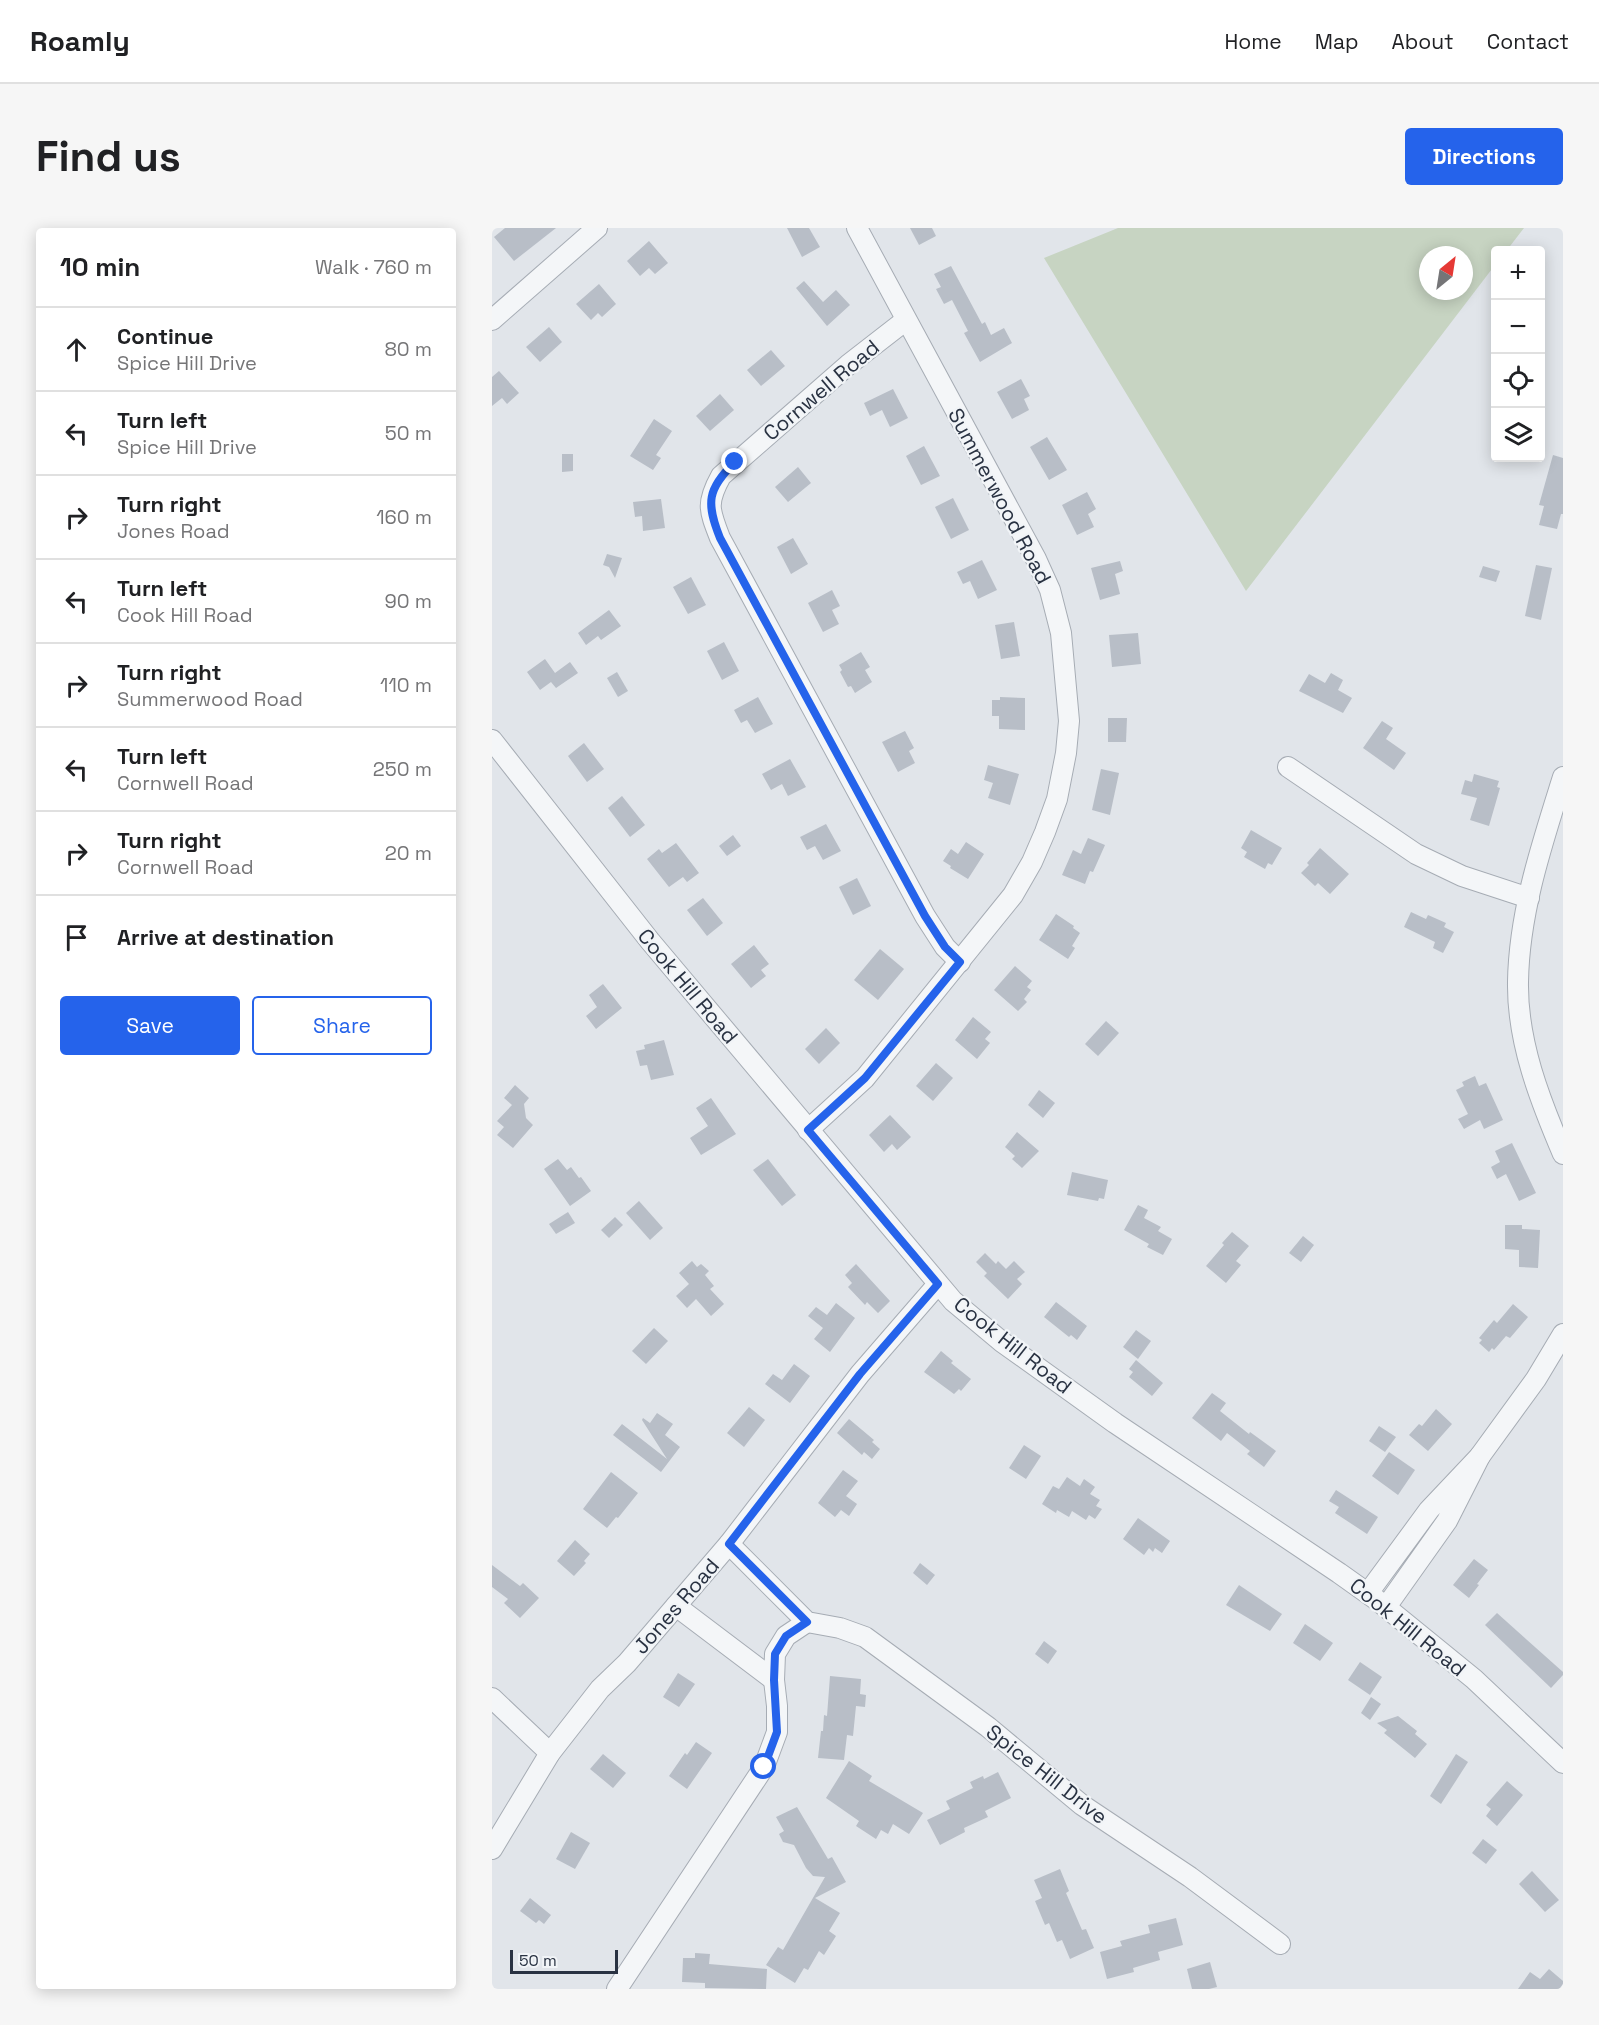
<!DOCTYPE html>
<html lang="en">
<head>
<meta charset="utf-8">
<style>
	body { margin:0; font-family:"Space Grotesk",sans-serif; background:#f6f6f6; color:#202124 }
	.controls { position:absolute; right:18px; top:18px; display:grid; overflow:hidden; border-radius:6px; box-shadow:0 3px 15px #0003 }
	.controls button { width:54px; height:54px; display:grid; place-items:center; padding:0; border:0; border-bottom:2px solid #e0e0e0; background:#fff; color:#202124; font:30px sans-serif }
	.compass { position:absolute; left:927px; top:18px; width:54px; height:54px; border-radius:50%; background:#fff; box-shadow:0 3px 15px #0003; rotate:30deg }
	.scale { position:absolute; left:18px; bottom:15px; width:108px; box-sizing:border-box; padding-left:6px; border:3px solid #293242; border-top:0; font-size:16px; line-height:21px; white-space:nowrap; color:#293242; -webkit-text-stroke:4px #f1f4f7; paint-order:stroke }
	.stop { position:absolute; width:18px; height:18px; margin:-14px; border:4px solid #2563eb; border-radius:50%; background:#fff }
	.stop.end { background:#2563eb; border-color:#fff; box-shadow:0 2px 6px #0008 }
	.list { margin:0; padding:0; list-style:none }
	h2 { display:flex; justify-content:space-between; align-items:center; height:78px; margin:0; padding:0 24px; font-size:26px }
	h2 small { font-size:20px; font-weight:400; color:#757577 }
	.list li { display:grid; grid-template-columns:39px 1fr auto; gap:18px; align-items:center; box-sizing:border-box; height:84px; padding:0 24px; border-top:2px solid #e0e0e0 }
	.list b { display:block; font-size:22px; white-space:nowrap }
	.list p { margin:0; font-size:20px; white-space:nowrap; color:#757577 }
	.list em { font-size:20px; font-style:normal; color:#757577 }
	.actions { display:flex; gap:12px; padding:18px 24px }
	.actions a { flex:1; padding:14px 0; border:2px solid #2563eb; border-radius:6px; text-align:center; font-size:21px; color:#2563eb }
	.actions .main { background:#2563eb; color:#fff }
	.icon { flex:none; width:33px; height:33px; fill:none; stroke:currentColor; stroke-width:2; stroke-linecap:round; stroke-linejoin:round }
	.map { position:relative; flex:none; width:1071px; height:1761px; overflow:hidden; border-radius:6px }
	header { display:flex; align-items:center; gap:36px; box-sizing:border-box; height:84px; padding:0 30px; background:#fff; border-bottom:2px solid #e0e0e0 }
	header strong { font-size:28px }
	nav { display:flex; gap:33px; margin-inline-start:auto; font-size:21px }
	.intro { display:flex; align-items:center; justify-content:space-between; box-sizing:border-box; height:144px; padding:0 36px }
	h1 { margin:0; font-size:42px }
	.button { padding:15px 27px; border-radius:6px; background:#2563eb; color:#fff; font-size:21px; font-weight:700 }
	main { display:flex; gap:36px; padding:0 36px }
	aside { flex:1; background:#fff; border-radius:6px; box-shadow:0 3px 15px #0003 }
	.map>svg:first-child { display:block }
	.green { fill:#c7d4c2; fill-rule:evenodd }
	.building { fill:#b8bec7 }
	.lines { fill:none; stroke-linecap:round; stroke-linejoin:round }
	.minor-casing { stroke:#a6acb4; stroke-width:22 }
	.minor { stroke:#f4f6f8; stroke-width:20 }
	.route { stroke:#2563eb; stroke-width:8 }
	.labels { text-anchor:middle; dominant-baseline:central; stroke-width:4.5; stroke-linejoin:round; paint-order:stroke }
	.street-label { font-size:21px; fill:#293242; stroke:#f1f4f7 }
</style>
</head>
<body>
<header>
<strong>Roamly</strong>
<nav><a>Home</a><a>Map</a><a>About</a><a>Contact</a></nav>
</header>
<div class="intro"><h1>Find us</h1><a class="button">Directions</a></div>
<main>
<aside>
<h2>10 min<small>Walk · 760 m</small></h2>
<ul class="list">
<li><svg class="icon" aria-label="ahead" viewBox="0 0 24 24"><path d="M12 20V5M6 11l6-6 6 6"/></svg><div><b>Continue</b><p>Spice Hill Drive</p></div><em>80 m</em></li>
<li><svg class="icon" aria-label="left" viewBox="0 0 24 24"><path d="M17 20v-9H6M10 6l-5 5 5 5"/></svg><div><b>Turn left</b><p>Spice Hill Drive</p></div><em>50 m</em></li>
<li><svg class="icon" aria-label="right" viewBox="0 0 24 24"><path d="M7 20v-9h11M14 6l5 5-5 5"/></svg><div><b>Turn right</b><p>Jones Road</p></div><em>160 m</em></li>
<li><svg class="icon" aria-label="left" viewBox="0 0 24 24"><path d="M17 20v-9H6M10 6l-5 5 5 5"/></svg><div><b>Turn left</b><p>Cook Hill Road</p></div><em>90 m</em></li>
<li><svg class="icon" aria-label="right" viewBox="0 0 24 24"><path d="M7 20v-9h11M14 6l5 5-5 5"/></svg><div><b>Turn right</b><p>Summerwood Road</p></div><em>110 m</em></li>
<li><svg class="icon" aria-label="left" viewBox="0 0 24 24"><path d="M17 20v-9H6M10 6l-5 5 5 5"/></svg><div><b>Turn left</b><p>Cornwell Road</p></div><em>250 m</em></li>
<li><svg class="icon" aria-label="right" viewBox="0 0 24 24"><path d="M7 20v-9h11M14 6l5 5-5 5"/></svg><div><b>Turn right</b><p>Cornwell Road</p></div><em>20 m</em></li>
<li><svg class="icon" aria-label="arrive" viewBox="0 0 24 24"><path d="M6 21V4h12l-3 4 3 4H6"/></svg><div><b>Arrive at destination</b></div></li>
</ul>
<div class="actions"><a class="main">Save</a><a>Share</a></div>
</aside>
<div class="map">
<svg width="1071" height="1761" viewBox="0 0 1071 1761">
	<rect width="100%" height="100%" fill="#e1e5ea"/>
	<!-- green -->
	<path class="green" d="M626 0H1032L1015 22H1004L1003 37 754 363 552 30ZM936 27H972V63H936Z"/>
	<!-- building -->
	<g class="building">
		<path d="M13 0H64L22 33 2 9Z"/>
		<path d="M295 0H317L328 19 310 29Z"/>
		<path d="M418 0H440L444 8 427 17Z"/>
		<path d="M157 13 176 35 163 46 157 40 148 48 135 33Z"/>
		<path d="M459 38 490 96 493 94 499 107 512 100 520 115 488 134 472 105 476 103 460 72 452 76 444 61 449 59 442 46Z"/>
		<path d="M312 53 331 74 344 62 358 77 335 98 304 60Z"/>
		<path d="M107 56 124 76 110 89 106 85 99 92 84 76Z"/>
		<path d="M57 99 70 114 48 134 34 119Z"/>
		<path d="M279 122 293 138 269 158 255 142Z"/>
		<path d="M7 143 27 165 15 176 10 170 0 178V149Z"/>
		<path d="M529 151 538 168 532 171 537 182 520 191 505 164Z"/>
		<path d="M401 161 416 190 398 199 390 182 378 188 372 175Z"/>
		<path d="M228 166 242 182 218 203 204 188Z"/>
		<path d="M162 191 180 203 164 227 169 230 161 242 138 228Z"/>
		<path d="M555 209 575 242 557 252 538 219Z"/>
		<path d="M432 218 448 248 429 257 414 228Z"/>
		<path d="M70 226H81V243L70 244Z"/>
		<path d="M1061 227 1071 230V286H1069L1065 301 1047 297 1052 278 1047 277Z"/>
		<path d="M306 239 319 255 296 274 283 259Z"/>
		<path d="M595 264 604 281 596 286 602 299 585 307 570 277Z"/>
		<path d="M461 270 477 302 459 311 443 279Z"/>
		<path d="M169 271 173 300 151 303 150 288 143 289 141 274Z"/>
		<path d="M301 310 316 336 299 346 285 319Z"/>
		<path d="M115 326 130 330 123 350 117 339 111 337Z"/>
		<path d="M490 332 505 362 486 371 478 353 471 356 465 344Z"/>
		<path d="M628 333 631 343 623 346 628 366 608 372 599 340Z"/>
		<path d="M1044 337 1060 340 1049 392 1033 388Z"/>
		<path d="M991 338 1008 343 1004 354 987 349Z"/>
		<path d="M199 349 214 377 196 386 181 359Z"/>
		<path d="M340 362 348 378 340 382 347 396 331 404 316 375Z"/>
		<path d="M117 382 129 398 109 412 106 408 94 417 86 405Z"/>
		<path d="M522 394 528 428 509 431 503 397Z"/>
		<path d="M646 405 649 436 620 439 617 407Z"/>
		<path d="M232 414 247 443 230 452 215 423Z"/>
		<path d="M369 424 378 439 373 442 380 454 363 465 359 458 356 459 348 444 350 442 347 437Z"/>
		<path d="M53 431 63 445 78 434 86 445 64 460 59 454 48 462 35 444Z"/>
		<path d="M125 444 136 463 126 469 115 450Z"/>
		<path d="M839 445 851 452 846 462 860 470 851 485 807 463 817 446 833 455Z"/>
		<path d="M266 469 281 496 263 505 255 492 249 495 242 482Z"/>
		<path d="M508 469 533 470V502L507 501V488H500V472H508Z"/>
		<path d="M616 490H635L634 514H616Z"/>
		<path d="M890 493 901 500 894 511 914 525 902 542 871 520Z"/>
		<path d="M413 503 422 520 417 523 423 535 406 544 390 514Z"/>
		<path d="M92 515 112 541 95 554 76 528Z"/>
		<path d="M298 531 314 559 296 568 290 556 279 562 270 546Z"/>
		<path d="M496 537 527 546 518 577 496 570 501 555 492 552Z"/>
		<path d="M609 541 627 545 618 587 600 582Z"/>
		<path d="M982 546 1007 553 1005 559 1008 560 997 598 978 592 985 570 969 566 973 552 980 554Z"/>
		<path d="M130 568 153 597 138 609 116 580Z"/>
		<path d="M334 596 349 623 331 632 323 618 315 622 308 609Z"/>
		<path d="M759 602 790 620 780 637 776 635 773 641 752 629 755 624 749 620Z"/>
		<path d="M241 607 249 618 235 628 227 618Z"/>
		<path d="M596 610 613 617 601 644 598 643 593 656 570 647 581 622 589 626Z"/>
		<path d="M474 614 492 626 476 651 458 640 459 638 451 633 459 621 466 626Z"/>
		<path d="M184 615 207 645 195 654 191 649 177 659 155 631 167 621 170 625Z"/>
		<path d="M828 620 857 646 838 666 826 655 823 658 809 645 817 637 815 635Z"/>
		<path d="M365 650 379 678 361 687 347 659Z"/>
		<path d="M211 670 231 695 215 708 195 682Z"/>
		<path d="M919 684 934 691 936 687 954 695 952 699 962 704 951 725 941 720 943 714 912 699Z"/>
		<path d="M564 686 582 698 581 700 588 705 580 718 583 720 576 731 547 712Z"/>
		<path d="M262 717 277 736 269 742 274 748 259 760 239 736Z"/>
		<path d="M388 721 412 741 386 772 362 752Z"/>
		<path d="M523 738 540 753 535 759 539 762 532 771 535 774 526 783 502 762Z"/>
		<path d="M111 756 130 780 104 801 94 788 105 779 97 767Z"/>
		<path d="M481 789 499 804 493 811 498 815 485 831 463 812Z"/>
		<path d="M614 793 627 805 606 828 593 816Z"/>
		<path d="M334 800 348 815 327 836 313 821Z"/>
		<path d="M172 812 182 847 159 852 155 837 148 838 144 823 153 821 152 817Z"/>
		<path d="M444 835 461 850 441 873 424 858Z"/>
		<path d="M983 848 987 858 994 855 1011 892 992 901 988 892 972 901 966 891 976 886 964 862 972 858 970 854Z"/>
		<path d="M23 857 37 870 32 876 34 890 41 897 21 920 5 907 12 899 5 893 20 877 12 870Z"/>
		<path d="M547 862 563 875 551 890 536 877Z"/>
		<path d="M219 870 244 906 209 927 198 910 216 898 204 880Z"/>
		<path d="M398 887 419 909 405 922 400 916 392 924 377 907Z"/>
		<path d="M525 904 547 923 530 940 520 931 523 928 513 919Z"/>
		<path d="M1020 915 1044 965 1027 973 1014 946 1005 951 999 939 1008 934 1003 923Z"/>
		<path d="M66 931 75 942 79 939 87 950 89 949 99 963 78 978 52 941Z"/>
		<path d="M276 931 304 967 290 978 261 942Z"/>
		<path d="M580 944 616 952 612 971 607 970 606 973 575 967Z"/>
		<path d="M147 973 171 1000 158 1012 134 985Z"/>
		<path d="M646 977 656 982 652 990 669 999 666 1003 680 1011 671 1027 655 1019 657 1016 632 1002Z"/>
		<path d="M76 984 83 995 64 1006 57 996Z"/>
		<path d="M123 989 131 997 117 1010 109 1002Z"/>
		<path d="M1013 997H1030V1001L1048 1002 1046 1040 1027 1039V1022L1013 1021Z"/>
		<path d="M740 1004 757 1018 744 1033 749 1037 734 1055 714 1038 732 1017 730 1015Z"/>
		<path d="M811 1008 822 1017 809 1034 797 1025Z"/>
		<path d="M493 1025 504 1036 506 1033 514 1041 522 1033 533 1044 525 1051 530 1056 516 1071 492 1048 495 1045 484 1034Z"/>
		<path d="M200 1033 205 1039 209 1036 217 1043 213 1047 222 1058 218 1061 232 1076 219 1088 204 1071 195 1080 184 1068 197 1056 187 1045Z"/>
		<path d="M364 1036 398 1073 386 1085 375 1074 373 1077 356 1059 360 1055 353 1047Z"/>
		<path d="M564 1074 595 1098 585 1112 579 1107 577 1109 552 1089Z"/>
		<path d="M344 1075 363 1090 338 1124 322 1111 331 1100 316 1088 324 1079 335 1087Z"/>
		<path d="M1021 1076 1036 1089 1018 1110 1014 1108 1002 1122 1000 1120 997 1124 987 1115 990 1112 987 1110 1002 1092 1005 1095Z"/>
		<path d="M162 1100 176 1113 154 1136 140 1123Z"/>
		<path d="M644 1102 659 1113 646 1131 631 1119Z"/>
		<path d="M449 1123 461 1133 459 1135 479 1151 469 1163 467 1161 462 1166 432 1144Z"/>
		<path d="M644 1132 671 1155 660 1168 637 1149 641 1144 637 1141Z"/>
		<path d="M302 1136 318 1148 298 1175 273 1156 281 1146 290 1152Z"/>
		<path d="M720 1165 734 1175 728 1183 757 1206 758 1204 784 1223 772 1239 755 1226 758 1223 735 1205 729 1213 700 1190Z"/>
		<path d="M257 1179 273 1192 252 1219 235 1205Z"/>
		<path d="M944 1181 960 1196 936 1223 917 1207 927 1196 930 1198Z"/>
		<path d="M165 1185 181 1196 173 1207 188 1219 169 1244 121 1207 130 1196 175 1231 150 1192 151 1190 158 1195Z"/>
		<path d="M357 1191 382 1212 380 1214 388 1221 380 1231 372 1224 370 1227 345 1205Z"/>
		<path d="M887 1198 904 1209 893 1224 877 1213Z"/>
		<path d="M532 1217 549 1228 534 1251 517 1240Z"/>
		<path d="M897 1224 923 1242 906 1267 880 1248Z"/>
		<path d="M351 1242 366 1253 354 1268 365 1276 357 1288 349 1282 343 1289 326 1275Z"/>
		<path d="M119 1244 146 1265 126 1290 124 1289 115 1300 91 1281Z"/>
		<path d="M575 1249 588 1258 592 1251 603 1259 598 1266 608 1272 604 1278 610 1281 603 1291 597 1287 594 1292 580 1283 577 1289 565 1282 564 1285 550 1276 561 1258 567 1261Z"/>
		<path d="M844 1262 886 1289 875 1306 843 1285 847 1279 837 1273Z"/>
		<path d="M646 1290 678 1313 670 1325 663 1320 661 1324 657 1320 652 1327 631 1311Z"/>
		<path d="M83 1312 98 1326 92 1333 94 1335 82 1348 65 1333Z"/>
		<path d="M982 1331 996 1342 985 1356 987 1357 977 1370 961 1357Z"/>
		<path d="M428 1335 443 1347 435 1357 421 1345Z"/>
		<path d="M0 1337 28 1358 31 1355 47 1370 28 1390 12 1375 16 1371 0 1359Z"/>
		<path d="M747 1357 790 1386 778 1403 734 1377Z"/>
		<path d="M1005 1385 1071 1444V1447L1059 1460 993 1397Z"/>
		<path d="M813 1396 841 1415 828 1433 801 1415Z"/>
		<path d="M552 1413 565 1423 556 1436 543 1426Z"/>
		<path d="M868 1434 890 1449 878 1467 856 1452Z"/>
		<path d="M186 1445 203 1456 187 1479 171 1469Z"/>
		<path d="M338 1448 369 1451 368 1466 374 1467 373 1479 364 1478 361 1508 355 1507 352 1532 326 1530 329 1503H331L332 1487 335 1488Z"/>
		<path d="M879 1469 889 1476 878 1492 869 1485Z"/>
		<path d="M906 1488 925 1503 923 1506 935 1516 923 1530 892 1505 895 1502 885 1495Z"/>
		<path d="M204 1514 220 1525 195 1561 177 1548 193 1525 195 1527Z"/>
		<path d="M111 1526 134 1545 121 1560 98 1541Z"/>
		<path d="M964 1526 976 1534 949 1576 938 1568Z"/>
		<path d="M357 1533 380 1548 377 1553 431 1585 417 1606 401 1596 396 1606 389 1602 384 1611 364 1598 367 1593 334 1570Z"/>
		<path d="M506 1544 519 1570 493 1583 496 1589 472 1600 473 1604 448 1617 435 1592 458 1581 454 1573 481 1560 478 1554 491 1548 492 1551Z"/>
		<path d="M1015 1553 1031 1567 1005 1598 994 1588 999 1581 994 1577Z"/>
		<path d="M305 1579 336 1631 340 1629 354 1654 323 1670 348 1685 337 1703 344 1708 332 1727 327 1723 316 1742 312 1740 303 1755 274 1737 286 1719 291 1722 333 1649 321 1648 314 1640 302 1617 291 1614 287 1606 292 1603 284 1589Z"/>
		<path d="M79 1604 98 1615 83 1641 64 1631Z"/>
		<path d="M991 1611 1005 1622 994 1636 980 1625Z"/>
		<path d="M568 1641 577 1663 574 1665 590 1702 594 1701 602 1720 578 1731 570 1712 565 1714 557 1695 553 1697 543 1673 550 1670 542 1652Z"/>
		<path d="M1040 1643 1067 1672 1053 1684 1027 1656Z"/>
		<path d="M38 1670 59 1687 52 1696 47 1692 44 1695 28 1683Z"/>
		<path d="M684 1690 691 1717 666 1724 668 1732 641 1740 642 1744 615 1751 608 1724 630 1718 628 1713 658 1705 656 1697Z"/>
		<path d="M203 1725 218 1726 217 1736 275 1741 274 1761 213 1760V1755L190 1754 191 1730H203Z"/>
		<path d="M718 1734 725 1759 717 1761H700L695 1741Z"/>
		<path d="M1057 1741 1071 1753V1756L1067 1761H1026L1038 1744 1048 1751Z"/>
	</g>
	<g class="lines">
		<defs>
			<g id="minor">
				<path d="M0 92 105 0"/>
				<path d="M414 92 356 137 229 248C214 275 217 282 228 310L433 688 453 719 468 734"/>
				<path d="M0 512 158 713 461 1073 510 1114 623 1195 847 1345 885 1372 982 1451 1071 1535"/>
				<path d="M796 539 924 626 970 648 1037 670"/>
				<path d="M1071 549C1050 616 1027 684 1026 754 1025 814 1048 872 1071 926"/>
				<path d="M316 902 373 850 521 667 540 634 553 604 565 571 574 525 577 493 569 405 558 362 544 331 365 0"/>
				<path d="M988 1228 1044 1151 1071 1106"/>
				<path d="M237 1316 315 1394 348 1400 373 1409 496 1499 590 1577 698 1649 788 1716"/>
				<path d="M876 1365 937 1282 988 1228 955 1293 894 1379"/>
				<path d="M184 1378 282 1452"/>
				<path d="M0 1470 58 1525"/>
				<path d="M0 1621 58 1525 108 1461 135 1435 237 1316 368 1146 446 1056"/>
				<path d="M125 1761 272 1539 285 1504V1478L282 1452 283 1426 294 1408 315 1394"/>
			</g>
		</defs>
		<!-- minor casing -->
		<use href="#minor" class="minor-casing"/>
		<!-- minor -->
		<use href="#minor" class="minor"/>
	</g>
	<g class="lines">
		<!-- route -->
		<path class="route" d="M243 234C215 261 214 275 228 310L433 688 453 719 468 734 373 850 316 902 446 1056 368 1146 237 1316 315 1394 294 1408 283 1426 282 1452 285 1504 272 1539"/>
	</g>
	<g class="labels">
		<!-- street labels -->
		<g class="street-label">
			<text transform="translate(329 162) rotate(-40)">Cornwell Road</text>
			<text transform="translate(508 268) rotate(62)">Summerwood Road</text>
			<text transform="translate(196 758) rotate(50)">Cook Hill Road</text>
			<text transform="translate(521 1117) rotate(38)">Cook Hill Road</text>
			<text transform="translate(184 1378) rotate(-49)">Jones Road</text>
			<text transform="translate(916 1399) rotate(39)">Cook Hill Road</text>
			<text transform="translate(555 1546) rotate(38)">Spice Hill Drive</text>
		</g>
	</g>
</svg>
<div class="controls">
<button>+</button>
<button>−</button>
<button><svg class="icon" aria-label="locate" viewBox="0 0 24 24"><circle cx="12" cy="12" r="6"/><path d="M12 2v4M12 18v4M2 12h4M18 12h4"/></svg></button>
<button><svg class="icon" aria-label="layers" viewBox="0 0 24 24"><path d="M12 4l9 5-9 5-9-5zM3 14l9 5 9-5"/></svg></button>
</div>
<svg class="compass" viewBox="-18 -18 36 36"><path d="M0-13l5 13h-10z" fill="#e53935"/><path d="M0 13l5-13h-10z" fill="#757577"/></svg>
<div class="scale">50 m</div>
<div class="stop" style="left:272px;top:1539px"></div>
<div class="stop end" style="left:243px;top:234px"></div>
</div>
</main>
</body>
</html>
